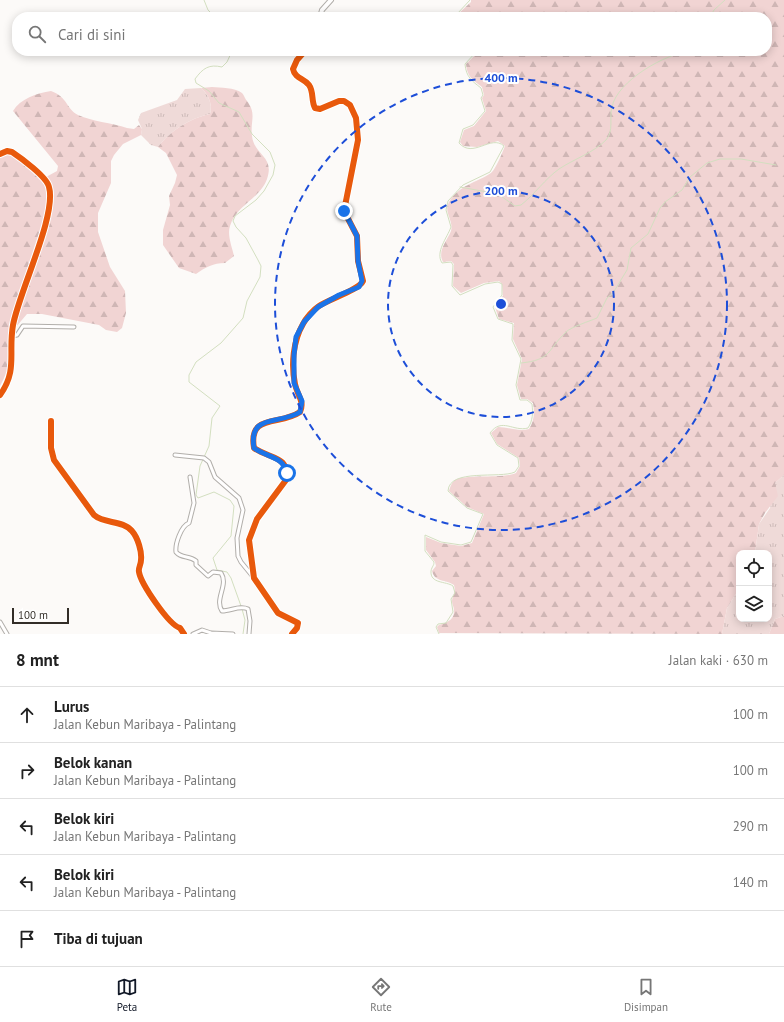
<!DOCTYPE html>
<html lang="id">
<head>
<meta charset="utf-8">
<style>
	body { margin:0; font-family:"PT Sans",sans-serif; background:#f6f6f6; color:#222 }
	.controls { position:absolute; right:12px; bottom:12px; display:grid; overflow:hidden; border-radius:8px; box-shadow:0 2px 10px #0003 }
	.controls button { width:36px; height:36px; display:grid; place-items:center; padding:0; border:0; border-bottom:1px solid #e0e0e0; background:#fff; color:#222; font:20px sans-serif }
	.scale { position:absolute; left:12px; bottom:10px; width:57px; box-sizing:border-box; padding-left:4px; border:2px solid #322d27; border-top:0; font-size:11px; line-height:14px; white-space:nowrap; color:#322d27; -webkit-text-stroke:3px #fff; paint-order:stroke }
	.stop { position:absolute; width:12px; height:12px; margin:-9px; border:3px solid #1a73e8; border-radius:50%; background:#fff }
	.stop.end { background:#1a73e8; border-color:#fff; box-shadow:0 1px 4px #0008 }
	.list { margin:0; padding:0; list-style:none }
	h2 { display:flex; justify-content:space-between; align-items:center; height:52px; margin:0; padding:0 16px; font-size:17px }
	h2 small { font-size:13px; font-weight:400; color:#767676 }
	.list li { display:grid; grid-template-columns:26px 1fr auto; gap:12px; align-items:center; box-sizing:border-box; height:56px; padding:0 16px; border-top:1px solid #e0e0e0 }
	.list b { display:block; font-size:15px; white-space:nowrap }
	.list p { margin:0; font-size:13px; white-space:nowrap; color:#767676 }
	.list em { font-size:13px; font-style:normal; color:#767676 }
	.icon { flex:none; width:22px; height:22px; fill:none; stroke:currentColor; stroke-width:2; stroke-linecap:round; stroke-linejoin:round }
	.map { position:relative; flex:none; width:784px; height:634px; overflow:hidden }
	.search { position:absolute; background:#fff; box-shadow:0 2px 10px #0003; left:12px; right:12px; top:12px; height:44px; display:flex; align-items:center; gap:10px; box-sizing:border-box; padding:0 14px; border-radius:16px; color:#767676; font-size:15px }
	.sheet { height:332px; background:#fff }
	nav { display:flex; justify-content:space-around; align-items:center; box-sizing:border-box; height:56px; border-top:1px solid #e0e0e0; background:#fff; font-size:11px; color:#767676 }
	nav a { display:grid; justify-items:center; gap:2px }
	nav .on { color:#111827 }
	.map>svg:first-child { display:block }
	.grass { fill:url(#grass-tufts) }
	.forest { fill:url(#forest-firs) }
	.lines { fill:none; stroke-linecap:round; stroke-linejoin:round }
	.stream { stroke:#d3dfc0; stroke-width:1 }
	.minor-casing { stroke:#b1aeaa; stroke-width:5 }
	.tertiary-casing { stroke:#b1aeaa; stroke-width:6 }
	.minor { stroke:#fffefe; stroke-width:3 }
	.tertiary { stroke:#fffefe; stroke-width:4 }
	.cycleway-casing { stroke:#fff; stroke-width:8 }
	.cycleway { stroke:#e8590c; stroke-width:6 }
	.route { stroke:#1a73e8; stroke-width:5 }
	.ring { fill:none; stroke:#1d4ed8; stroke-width:2; stroke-dasharray:7 5 }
	.centre { fill:#1d4ed8; stroke:#fff; stroke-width:2 }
	.ring-label { font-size:12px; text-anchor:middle; font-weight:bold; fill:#1d4ed8; stroke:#fff; stroke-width:4; stroke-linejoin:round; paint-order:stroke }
</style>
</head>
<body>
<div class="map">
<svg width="784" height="634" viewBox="0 0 784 634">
	<defs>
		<pattern id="grass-tufts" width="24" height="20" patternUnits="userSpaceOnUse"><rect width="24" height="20" fill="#efdad8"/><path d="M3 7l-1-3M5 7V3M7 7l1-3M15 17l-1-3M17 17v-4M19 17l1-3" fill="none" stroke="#cdbbb9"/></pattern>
		<pattern id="forest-firs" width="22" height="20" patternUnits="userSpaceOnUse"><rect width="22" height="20" fill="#f1d4d3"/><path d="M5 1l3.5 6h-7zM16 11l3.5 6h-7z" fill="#cfb6b5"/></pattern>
	</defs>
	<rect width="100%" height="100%" fill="#fcfaf8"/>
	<!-- grass -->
	<g class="grass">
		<path d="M201 88C208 94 213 104 210 114 190 118 170 131 158 147L151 145 141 135 142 129 138 120 141 113 177 100 185 89Z"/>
		<path d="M784 475V616L775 619 769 634H722L727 608 739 589V619H769V553H755L759 524 770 508 775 483Z"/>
	</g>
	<!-- forest -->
	<g class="forest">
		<path d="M471 0H784V475L775 483 778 496 765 513 759 524 755 553H739V589L727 608 722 634 439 633 437 627 439 625C446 623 455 620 454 610 454 607 452 604 452 601 453 594 456 592 454 585 446 579 435 583 432 571L436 566 435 562 426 550V537L441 543 461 546 472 543 484 514 467 507 449 491C450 487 452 482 455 480 465 474 503 479 516 473L520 466 519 458 497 444 491 433 498 427C509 427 518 432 529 429 534 421 535 413 533 403L527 399H521L517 385 522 359 513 339 514 323 499 319 495 307 503 296 502 284 499 281 484 283 461 293 453 286 454 264 451 261 443 262C437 251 447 241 451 231 454 220 443 212 449 202 459 185 476 183 491 173 496 169 503 151 505 146L498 141 477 147 463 146 460 142 464 130 474 126 486 111 482 98 484 95 482 87C473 80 467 77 466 64L479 51H767V17H458V14L471 2Z"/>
		<path d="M212 87C221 88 234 87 242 93 244 95 245 99 247 101 257 114 250 121 252 136 254 155 275 156 267 179 260 199 236 205 230 226 227 235 232 247 234 256L225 263C213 263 206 267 196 274L179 268 163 245V230L170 205 169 196 175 183 177 175 166 153 158 147C170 131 190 118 210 114 213 104 208 94 201 88Z"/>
		<path d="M51 91C68 97 66 109 78 115 90 121 113 123 127 128L134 129 139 125 142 129 141 135 123 144 114 155 111 161V183L98 213V232L110 267 125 291 126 313 122 328 117 332 106 330 99 325 42 314H27L10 334V361L7 372 0 386V151L16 157 46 177 57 171 58 166 13 111C20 99 37 93 51 91Z"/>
		<path d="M784 616V634H769L775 619Z"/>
	</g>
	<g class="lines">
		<!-- stream -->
		<g class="stream">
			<path d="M204 0 208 10 215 17"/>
			<path d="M457 17V14L470 0"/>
			<path d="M710 17 714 10 725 0"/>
			<path d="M232 51 227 62 222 67C209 64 203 68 195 79L196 83 209 91 219 103 239 112 252 134 270 152 275 165 273 175 264 191 256 200 235 216 233 221 236 227 246 238 258 260 261 266 260 277 247 301 243 318 221 343 196 362 189 375V382L220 406 212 418 209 446 200 466 196 495 198 498 214 492 230 500 234 506 231 536 213 558 217 570 227 572 231 578 241 606"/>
			<path d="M460 187 498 194 515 206 521 205C535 194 545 179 559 169 574 159 593 153 606 140 614 131 609 118 612 107 617 81 666 53 691 51"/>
			<path d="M521 363C552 360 547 350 566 332 571 327 590 321 597 318L607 298 613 293 627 270 631 248 648 234 660 208 665 202 682 190 690 177 707 163 720 159H741L776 165"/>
			<path d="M242 609 245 620 243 634"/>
			<path d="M439 634 436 627 438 624 446 623 453 612 451 599 455 593 453 586C446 581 430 584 431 571 432 566 434 566 434 562L425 551V535L441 542 461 545 471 542 483 514 467 508 448 491C449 468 500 479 515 472L519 466 518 458 497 445 490 433C502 417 513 432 528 428 533 420 533 413 532 404L527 400H520L516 385 521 359 512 340 513 324 498 319 493 307 502 295V284L498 282 485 284 460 295 452 286 453 265 451 262 442 263C435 252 447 238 451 227L446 210 448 201 463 185 490 172 504 146C491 134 473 159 459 143L463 129 473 125 485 111 481 98 483 95 481 88C472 81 466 77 465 64L477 51"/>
		</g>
		<defs>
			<g id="minor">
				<path d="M0 154 7 151 12 152C21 158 47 177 49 187 57 215 19 292 13 325 8 353 18 370 0 395"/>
				<path d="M12 336 17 335 23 326 74 327"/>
				<path d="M51 421V448L54 460 94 515C104 524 123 520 132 531 138 538 142 552 141 560 141 565 138 568 139 572 141 584 169 625 180 628L184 634"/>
				<path d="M175 455 204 458 209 462 215 477 239 498 243 510 237 538 238 556 241 562 254 578"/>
				<path d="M190 477 194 503 189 523C181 526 175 544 176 552 182 559 189 555 196 561V565L208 576 213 572 221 573C229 585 214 599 222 611 231 611 240 605 248 609L250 621 249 634"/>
				<path d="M0 622 7 634"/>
				<path d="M193 634 202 630 211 633 233 634"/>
			</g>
			<g id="tertiary">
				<path d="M320 17 322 10 331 0"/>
				<path d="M292 634 297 628 298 623 278 613 254 578 249 540 257 519 286 480C290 455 269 459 254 448 248 413 280 426 300 412 305 401 297 395 295 384 291 365 293 341 303 324 306 318 313 310 319 306 329 299 359 290 363 281L358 261 357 236 344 211 358 140 356 118 350 105 344 101H339L320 109 315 108C311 101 314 92 309 85 304 78 295 79 293 69L297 60 305 51"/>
			</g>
		</defs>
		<!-- minor casing -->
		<use href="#minor" class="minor-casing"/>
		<!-- tertiary casing -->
		<use href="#tertiary" class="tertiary-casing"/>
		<!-- minor -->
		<use href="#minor" class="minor"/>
		<!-- tertiary -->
		<use href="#tertiary" class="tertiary"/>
		<defs>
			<g id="cycleway">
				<path d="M0 154 7 151 12 152C21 158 47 177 49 187 57 215 19 292 13 325 8 353 18 370 0 395"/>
				<path d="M51 421V448L54 460 94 515C104 524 123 520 132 531 138 538 142 552 141 560 141 565 138 568 139 572 141 584 169 625 180 628L184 634"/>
				<path d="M292 634 297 628 298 623 278 613 254 578 249 540 257 519 286 480C290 455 269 459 254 448 248 413 280 426 300 412 305 401 297 395 295 384 291 365 293 341 303 324 306 318 313 310 319 306 329 299 359 290 363 281L358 261 357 236 344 211 358 140 356 118 350 105 344 101H339L320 109 315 108C311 101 314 92 309 85 304 78 295 79 293 69L297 60 305 51"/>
			</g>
		</defs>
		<!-- cycleway casing -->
		<use href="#cycleway" class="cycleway-casing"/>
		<!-- cycleway -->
		<use href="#cycleway" class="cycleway"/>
	</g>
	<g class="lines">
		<!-- route -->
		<path class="route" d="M287 473C283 456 266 457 254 448 248 413 280 425 300 412L302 401 294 383V355L296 337 304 322 318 307 339 295 359 287 362 281 358 261 357 236 344 211"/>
	</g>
	<!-- distance rings -->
	<g class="ring">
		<circle cx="501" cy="304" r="113"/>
		<circle cx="501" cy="304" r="226"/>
	</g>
	<circle cx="501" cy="304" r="6" class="centre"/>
	<g class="ring-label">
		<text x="501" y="82">400 m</text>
		<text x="501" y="195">200 m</text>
	</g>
</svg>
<div class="controls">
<button><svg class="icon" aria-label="locate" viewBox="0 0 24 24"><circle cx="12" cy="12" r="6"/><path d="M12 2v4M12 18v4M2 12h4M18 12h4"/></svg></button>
<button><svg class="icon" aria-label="layers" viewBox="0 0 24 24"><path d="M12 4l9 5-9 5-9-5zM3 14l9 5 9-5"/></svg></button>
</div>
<div class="scale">100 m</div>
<div class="stop" style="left:287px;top:473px"></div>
<div class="stop end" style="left:344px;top:211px"></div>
<div class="search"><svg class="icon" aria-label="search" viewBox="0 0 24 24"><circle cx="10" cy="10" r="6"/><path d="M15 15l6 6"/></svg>Cari di sini</div>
</div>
<section class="sheet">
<h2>8 mnt<small>Jalan kaki · 630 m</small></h2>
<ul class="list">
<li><svg class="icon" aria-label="ahead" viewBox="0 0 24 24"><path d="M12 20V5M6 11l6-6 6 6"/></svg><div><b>Lurus</b><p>Jalan Kebun Maribaya - Palintang</p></div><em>100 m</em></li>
<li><svg class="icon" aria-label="right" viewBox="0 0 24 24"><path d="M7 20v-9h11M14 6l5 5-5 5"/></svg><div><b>Belok kanan</b><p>Jalan Kebun Maribaya - Palintang</p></div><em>100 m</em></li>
<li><svg class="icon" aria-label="left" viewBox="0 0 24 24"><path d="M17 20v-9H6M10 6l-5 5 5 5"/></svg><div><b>Belok kiri</b><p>Jalan Kebun Maribaya - Palintang</p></div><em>290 m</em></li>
<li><svg class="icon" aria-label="left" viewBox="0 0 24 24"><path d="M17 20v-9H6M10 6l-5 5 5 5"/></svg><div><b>Belok kiri</b><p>Jalan Kebun Maribaya - Palintang</p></div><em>140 m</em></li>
<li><svg class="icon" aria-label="arrive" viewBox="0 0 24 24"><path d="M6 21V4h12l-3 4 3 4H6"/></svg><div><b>Tiba di tujuan</b></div></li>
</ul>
</section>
<nav>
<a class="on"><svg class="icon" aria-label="map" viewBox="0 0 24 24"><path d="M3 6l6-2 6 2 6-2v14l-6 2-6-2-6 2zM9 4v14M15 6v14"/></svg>Peta</a>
<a><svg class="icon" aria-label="directions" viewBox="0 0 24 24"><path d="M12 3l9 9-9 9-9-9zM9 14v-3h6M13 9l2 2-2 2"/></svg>Rute</a>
<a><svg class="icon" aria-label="saved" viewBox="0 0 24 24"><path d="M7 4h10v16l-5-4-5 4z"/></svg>Disimpan</a>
</nav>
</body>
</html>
